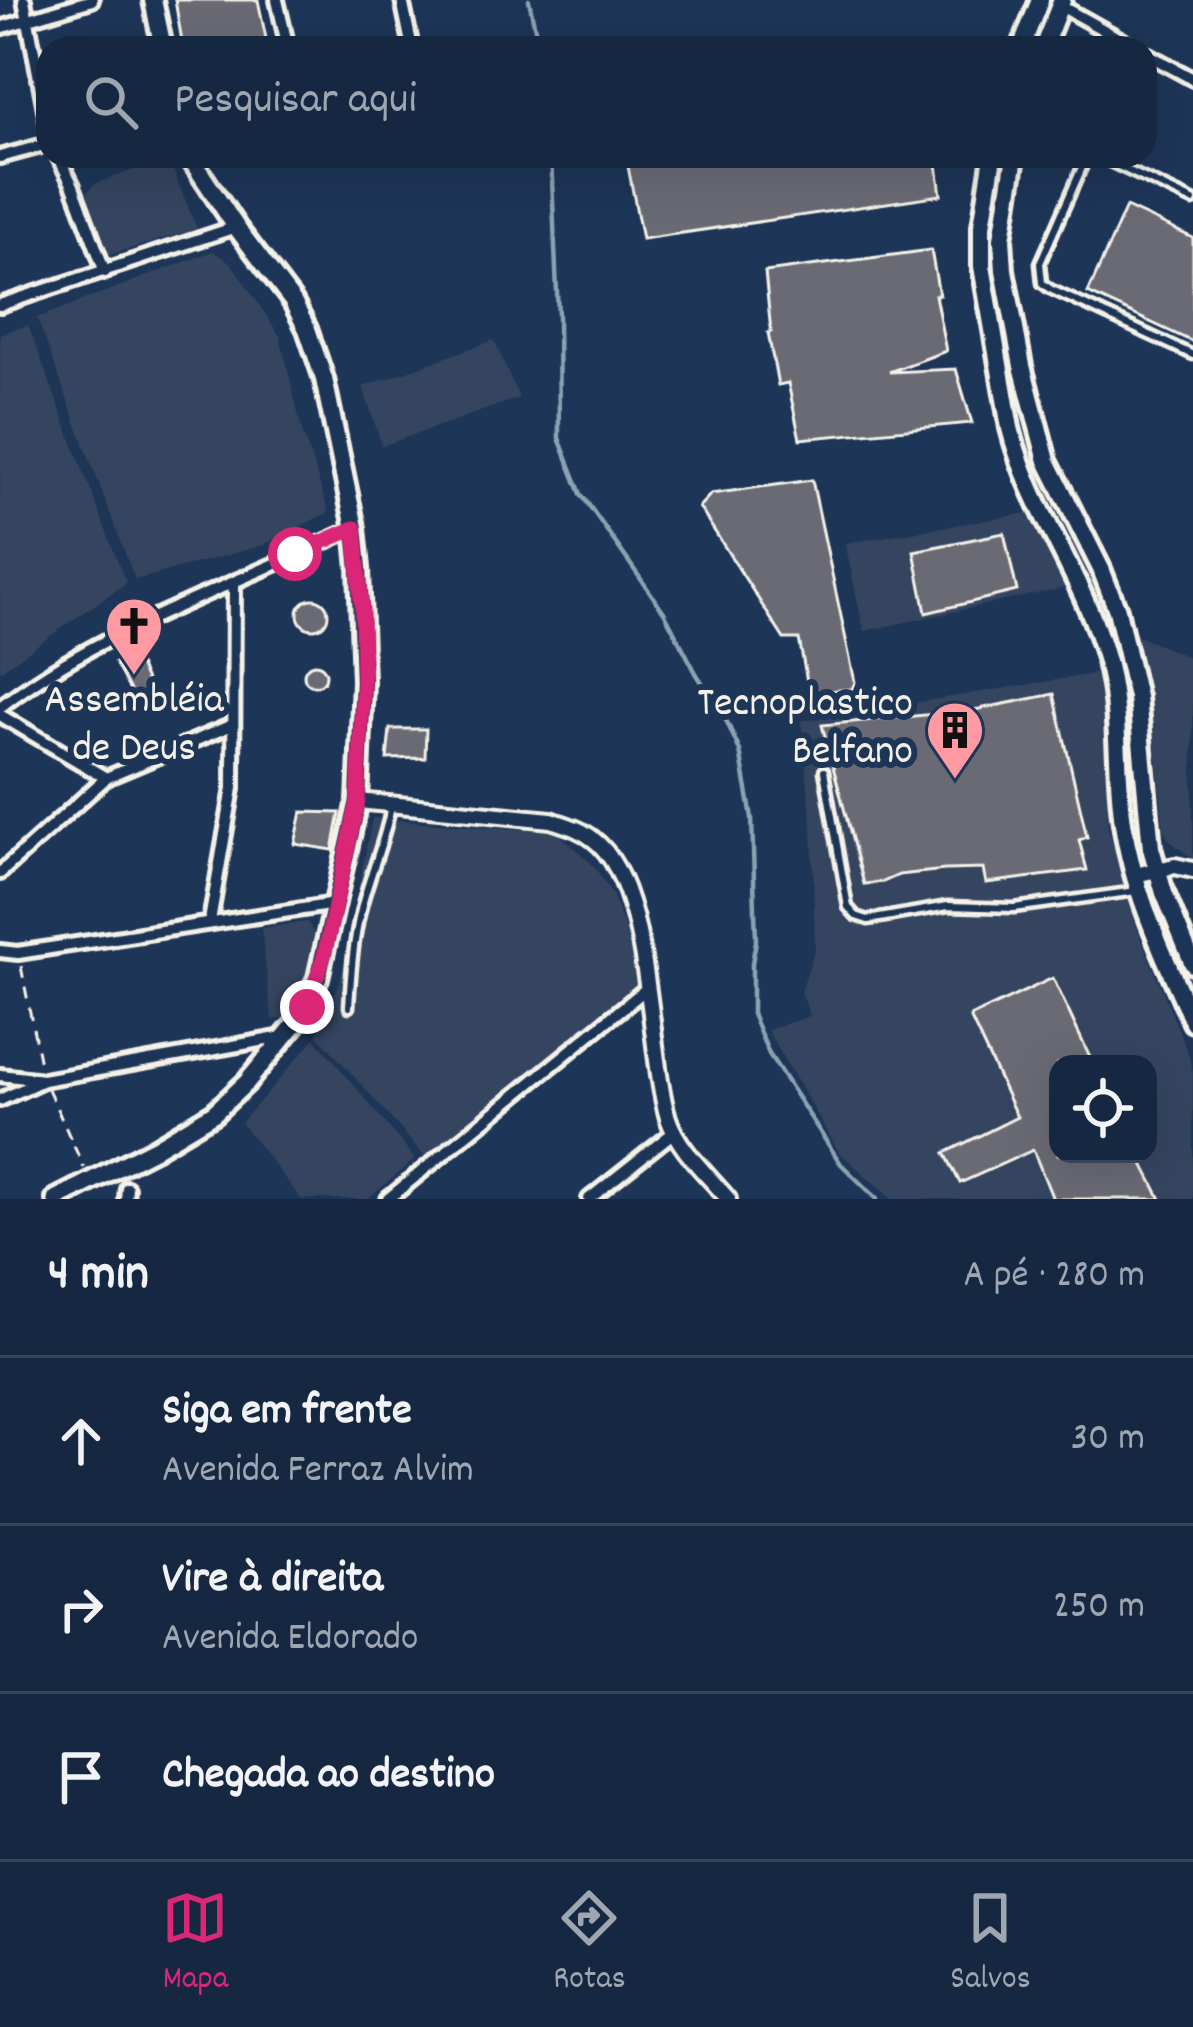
<!DOCTYPE html>
<html lang="pt">
<head>
<meta charset="utf-8">
<style>
	body { margin:0; font-family:Dekko,sans-serif; background:#1f3048; color:#f1f3f6 }
	.controls { position:absolute; right:36px; bottom:36px; display:grid; overflow:hidden; border-radius:24px; box-shadow:0 12px 48px #0002 }
	.controls button { width:108px; height:108px; display:grid; place-items:center; padding:0; border:0; border-bottom:3px solid #35445a; background:#162841; color:#f1f3f6; font:60px sans-serif }
	.stop { position:absolute; width:36px; height:36px; margin:-27px; border:9px solid #db2777; border-radius:50%; background:#fff }
	.stop.end { background:#db2777; border-color:#fff; box-shadow:0 3px 12px #0008 }
	.list { margin:0; padding:0; list-style:none }
	h2 { display:flex; justify-content:space-between; align-items:center; height:156px; margin:0; padding:0 48px; font-size:51px }
	h2 small { font-size:39px; font-weight:400; color:#9ea6b1 }
	.list li { display:grid; grid-template-columns:78px 1fr auto; gap:36px; align-items:center; box-sizing:border-box; height:168px; padding:0 48px; border-top:3px solid #35445a }
	.list b { display:block; font-size:45px; white-space:nowrap }
	.list p { margin:0; font-size:39px; white-space:nowrap; color:#9ea6b1 }
	.list em { font-size:39px; font-style:normal; color:#9ea6b1 }
	.icon { flex:none; width:66px; height:66px; fill:none; stroke:currentColor; stroke-width:2; stroke-linecap:round; stroke-linejoin:round }
	.map { position:relative; flex:none; width:1193px; height:1199px; overflow:hidden }
	.search { position:absolute; background:#162841; box-shadow:0 12px 48px #0002; left:36px; right:36px; top:36px; height:132px; display:flex; align-items:center; gap:30px; box-sizing:border-box; padding:0 42px; border-radius:36px; color:#9ea6b1; font-size:45px }
	.sheet { height:660px; background:#162841 }
	nav { display:flex; justify-content:space-around; align-items:center; box-sizing:border-box; height:168px; border-top:3px solid #35445a; background:#162841; font-size:33px; color:#9ea6b1 }
	nav a { display:grid; justify-items:center; gap:6px }
	nav .on { color:#db2777 }
	.map>svg:first-child { display:block }
	.built { fill:#344560; fill-rule:evenodd }
	.lines { fill:none; stroke-linecap:round; stroke-linejoin:round }
	.stream { stroke:#8ca2b2; stroke-width:4.5 }
	.building { fill:#6b6a75; stroke:#f4f1e8; stroke-width:3 }
	.service-casing { stroke:#f4f1e8; stroke-width:15 }
	.minor-casing { stroke:#f4f1e8; stroke-width:20 }
	.tertiary-casing { stroke:#f4f1e8; stroke-width:22 }
	.secondary-casing { stroke:#f4f1e8; stroke-width:26 }
	.path { stroke:#f4f1e8; stroke-width:3; stroke-dasharray:12 9; stroke-linecap:butt }
	.service { stroke:#1d3557; stroke-width:6 }
	.minor { stroke:#1d3557; stroke-width:10 }
	.tertiary { stroke:#1d3557; stroke-width:14 }
	.secondary { stroke:#1d3557; stroke-width:16 }
	.route { stroke:#db2777; stroke-width:15 }
	.labels { text-anchor:middle; dominant-baseline:central; stroke-width:12; stroke-linejoin:round; paint-order:stroke }
	.poi-label { font-size:42px; fill:#f4f1e8; stroke:#1d3557 }
</style>
</head>
<body>
<div class="map">
<svg width="1193" height="1199" viewBox="0 0 1193 1199">
	<rect width="100%" height="100%" fill="#1d3557"/>
	<filter id="ink" filterUnits="userSpaceOnUse"><feTurbulence type="fractalNoise" baseFrequency=".00833" numOctaves="2"/><feDisplacementMap in="SourceGraphic" scale="24" xChannelSelector="R" yChannelSelector="G"/><feConvolveMatrix kernelMatrix="1 2 1 2 8 2 1 2 1" color-interpolation-filters="sRGB"/></filter>
	<g filter="url(#ink)">
		<!-- built -->
		<g class="built">
			<path d="M168 158 197 229 105 256 87 193 94 184Z"/>
			<path d="M213 251 231 263 280 336 303 435 329 512 261 546 135 580 37 318Z"/>
			<path d="M28 325 126 583 0 671V334Z"/>
			<path d="M494 340 519 398 382 446 363 387Z"/>
			<path d="M1028 513 1068 587 864 631 845 543Z"/>
			<path d="M1137 636 1193 659V859L1169 840 1164 830 1151 700Z"/>
			<path d="M1100 673 1107 719 1108 828 1134 921 1188 1053 1193 1072V1199H892L839 1152 767 1030 810 1016 801 992 815 948 812 826 801 721ZM1058 1064H1148V1154H1058Z"/>
			<path d="M372 818 557 832 594 866 613 896 626 932 638 985 424 1156 317 1034 341 979Z"/>
			<path d="M307 922 313 931 316 950 309 984 298 1015 272 1020 261 928Z"/>
			<path d="M315 1038 415 1159 368 1199H301L241 1123Z"/>
		</g>
		<g class="lines">
			<!-- stream -->
			<g class="stream">
				<path d="M529 0 539 48"/>
				<path d="M551 156 558 315 559 438 581 494 664 612 696 673 727 722 740 751 752 818 756 941 752 963V1014L769 1054 841 1164 877 1199"/>
			</g>
		</g>
		<!-- building -->
		<g class="building">
			<path d="M175 0H258L268 48H183Z"/>
			<path d="M626 156H936L941 195 642 239Z"/>
			<path d="M1126 207 1193 238V342L1088 293Z"/>
			<path d="M931 250 939 295H935L946 351 889 372 956 369 972 423 800 439 788 383 778 385 768 333 771 332 765 272Z"/>
			<path d="M812 480 855 682 852 689 816 692 808 687 799 639H784L699 507 711 494Z"/>
			<path d="M1004 533 1017 591 926 613 914 551Z"/>
			<circle cx="313" cy="614" r="15"/>
			<path d="M132 650 151 691 133 696 115 663Z"/>
			<circle cx="315" cy="675" r="11"/>
			<path d="M1054 694 1087 837 1079 840 1087 870 986 883 983 869 945 870 899 875 883 882 864 884 822 725 955 712 957 717 974 710Z"/>
			<path d="M390 729H426L425 758 387 759Z"/>
			<path d="M302 812 340 813 333 850 295 844Z"/>
			<path d="M1053 978 1093 1064H1058V1154H1138L1161 1199H1053L1033 1150 960 1183 945 1153 1017 1117 970 1017Z"/>
		</g>
		<g class="lines">
			<defs>
				<g id="service">
					<path d="M1087 156 1040 263 1042 283 1050 289 1193 355"/>
					<path d="M1097 156 1193 201"/>
					<path d="M824 771 848 907 856 916 868 920 948 906 1014 908 1136 891"/>
					<path d="M349 1007C351 974 353 942 361 910 369 875 385 842 391 806"/>
				</g>
				<g id="minor">
					<path d="M24 0 48 125"/>
					<path d="M277 0 288 48"/>
					<path d="M402 0 412 48"/>
					<path d="M1059 5 1136 48"/>
					<path d="M0 28 92 0"/>
					<path d="M1145 53 1193 79"/>
					<path d="M58 156 73 186 105 272"/>
					<path d="M0 157 48 144"/>
					<path d="M0 305 236 227"/>
					<path d="M0 707C74 650 152 618 236 581 276 564 315 546 355 528"/>
					<path d="M0 715 106 778"/>
					<path d="M0 873 106 778 232 725"/>
					<path d="M210 921 233 788 234 582"/>
					<path d="M0 951 18 953 335 904"/>
					<path d="M0 1075 43 1080"/>
					<path d="M0 1100 43 1080 283 1037"/>
					<path d="M126 1199 127 1188"/>
					<path d="M388 1199 646 989"/>
					<path d="M589 1199 674 1132"/>
				</g>
				<g id="tertiary">
					<path d="M358 801 551 820C566 825 581 829 593 839 652 883 647 1048 668 1118 678 1149 708 1175 728 1199"/>
					<path d="M1135 875 1175 866 1193 870"/>
				</g>
				<g id="secondary">
					<path d="M153 0 163 48"/>
					<path d="M1021 48 1040 0"/>
					<path d="M1043 48 1062 0"/>
					<path d="M993 156 982 226V266L1010 428C1030 509 1084 577 1106 658 1121 711 1115 768 1123 823 1133 893 1165 958 1193 1022"/>
					<path d="M1015 156 1002 239 1004 270 1022 366 1047 461 1101 569 1117 610 1137 697 1151 848 1164 893 1193 964"/>
					<path d="M56 1199 154 1149 214 1113 247 1082 297 1022 318 978 358 801 363 681 359 568 355 528 324 379 307 329 293 302 236 227 189 156"/>
				</g>
			</defs>
			<!-- service casing -->
			<use href="#service" class="service-casing"/>
			<!-- minor casing -->
			<use href="#minor" class="minor-casing"/>
			<!-- tertiary casing -->
			<use href="#tertiary" class="tertiary-casing"/>
			<!-- secondary casing -->
			<use href="#secondary" class="secondary-casing"/>
			<!-- path -->
			<g class="path">
				<path d="M21 966 41 1069"/>
				<path d="M48 1089 84 1168"/>
			</g>
			<!-- service -->
			<use href="#service" class="service"/>
			<!-- minor -->
			<use href="#minor" class="minor"/>
			<!-- tertiary -->
			<use href="#tertiary" class="tertiary"/>
			<!-- secondary -->
			<use href="#secondary" class="secondary"/>
		</g>
	</g>
	<g class="lines" filter="url(#ink)">
		<!-- route -->
		<path class="route" d="M295 554 355 528 362 610 363 681 358 801 324 956 307 1007"/>
	</g>
	<!-- icons -->
	<defs>
		<symbol id="church-pin" viewBox="-11 -11 22 30"><path d="M0 17L-7.5 6A9.5 9.5 0 1 1 7.5 6Z" fill="#ff9aa2" stroke="#1d3557"/><path d="M-1.2-6h2.4v3.5h3.3v2.4h-3.3V6h-2.4V-.1h-3.3v-2.4h3.3Z" fill="#111"/></symbol>
		<symbol id="building-pin" viewBox="-11 -11 22 30"><path d="M0 17L-7.5 6A9.5 9.5 0 1 1 7.5 6Z" fill="#ff9aa2" stroke="#1d3557"/><path d="M-4-6H4V6H1V3H-1V6H-4ZM-2.5-4.3h1.7v1.8h-1.7ZM.8-4.3h1.7v1.8H.8ZM-2.5-1h1.7V.8h-1.7ZM.8-1h1.7V.8H.8Z" fill="#111"/></symbol>
	</defs>
	<g fill-rule="evenodd">
		<use href="#church-pin" x="101" y="593" width="66" height="90"/>
		<use href="#building-pin" x="922" y="697" width="66" height="90"/>
	</g>
	<g class="labels">
		<!-- poi labels -->
		<g class="poi-label">
			<text x="134" y="703">Assembléia<tspan x="134" dy="48">de Deus</tspan></text>
			<text x="913" y="706" text-anchor="end">Tecnoplastico<tspan x="913" dy="48">Belfano</tspan></text>
		</g>
	</g>
</svg>
<div class="controls">
<button><svg class="icon" aria-label="locate" viewBox="0 0 24 24"><circle cx="12" cy="12" r="6"/><path d="M12 2v4M12 18v4M2 12h4M18 12h4"/></svg></button>
</div>
<div class="stop" style="left:295px;top:554px"></div>
<div class="stop end" style="left:307px;top:1007px"></div>
<div class="search"><svg class="icon" aria-label="search" viewBox="0 0 24 24"><circle cx="10" cy="10" r="6"/><path d="M15 15l6 6"/></svg>Pesquisar aqui</div>
</div>
<section class="sheet">
<h2>4 min<small>A pé · 280 m</small></h2>
<ul class="list">
<li><svg class="icon" aria-label="ahead" viewBox="0 0 24 24"><path d="M12 20V5M6 11l6-6 6 6"/></svg><div><b>Siga em frente</b><p>Avenida Ferraz Alvim</p></div><em>30 m</em></li>
<li><svg class="icon" aria-label="right" viewBox="0 0 24 24"><path d="M7 20v-9h11M14 6l5 5-5 5"/></svg><div><b>Vire à direita</b><p>Avenida Eldorado</p></div><em>250 m</em></li>
<li><svg class="icon" aria-label="arrive" viewBox="0 0 24 24"><path d="M6 21V4h12l-3 4 3 4H6"/></svg><div><b>Chegada ao destino</b></div></li>
</ul>
</section>
<nav>
<a class="on"><svg class="icon" aria-label="map" viewBox="0 0 24 24"><path d="M3 6l6-2 6 2 6-2v14l-6 2-6-2-6 2zM9 4v14M15 6v14"/></svg>Mapa</a>
<a><svg class="icon" aria-label="directions" viewBox="0 0 24 24"><path d="M12 3l9 9-9 9-9-9zM9 14v-3h6M13 9l2 2-2 2"/></svg>Rotas</a>
<a><svg class="icon" aria-label="saved" viewBox="0 0 24 24"><path d="M7 4h10v16l-5-4-5 4z"/></svg>Salvos</a>
</nav>
</body>
</html>
